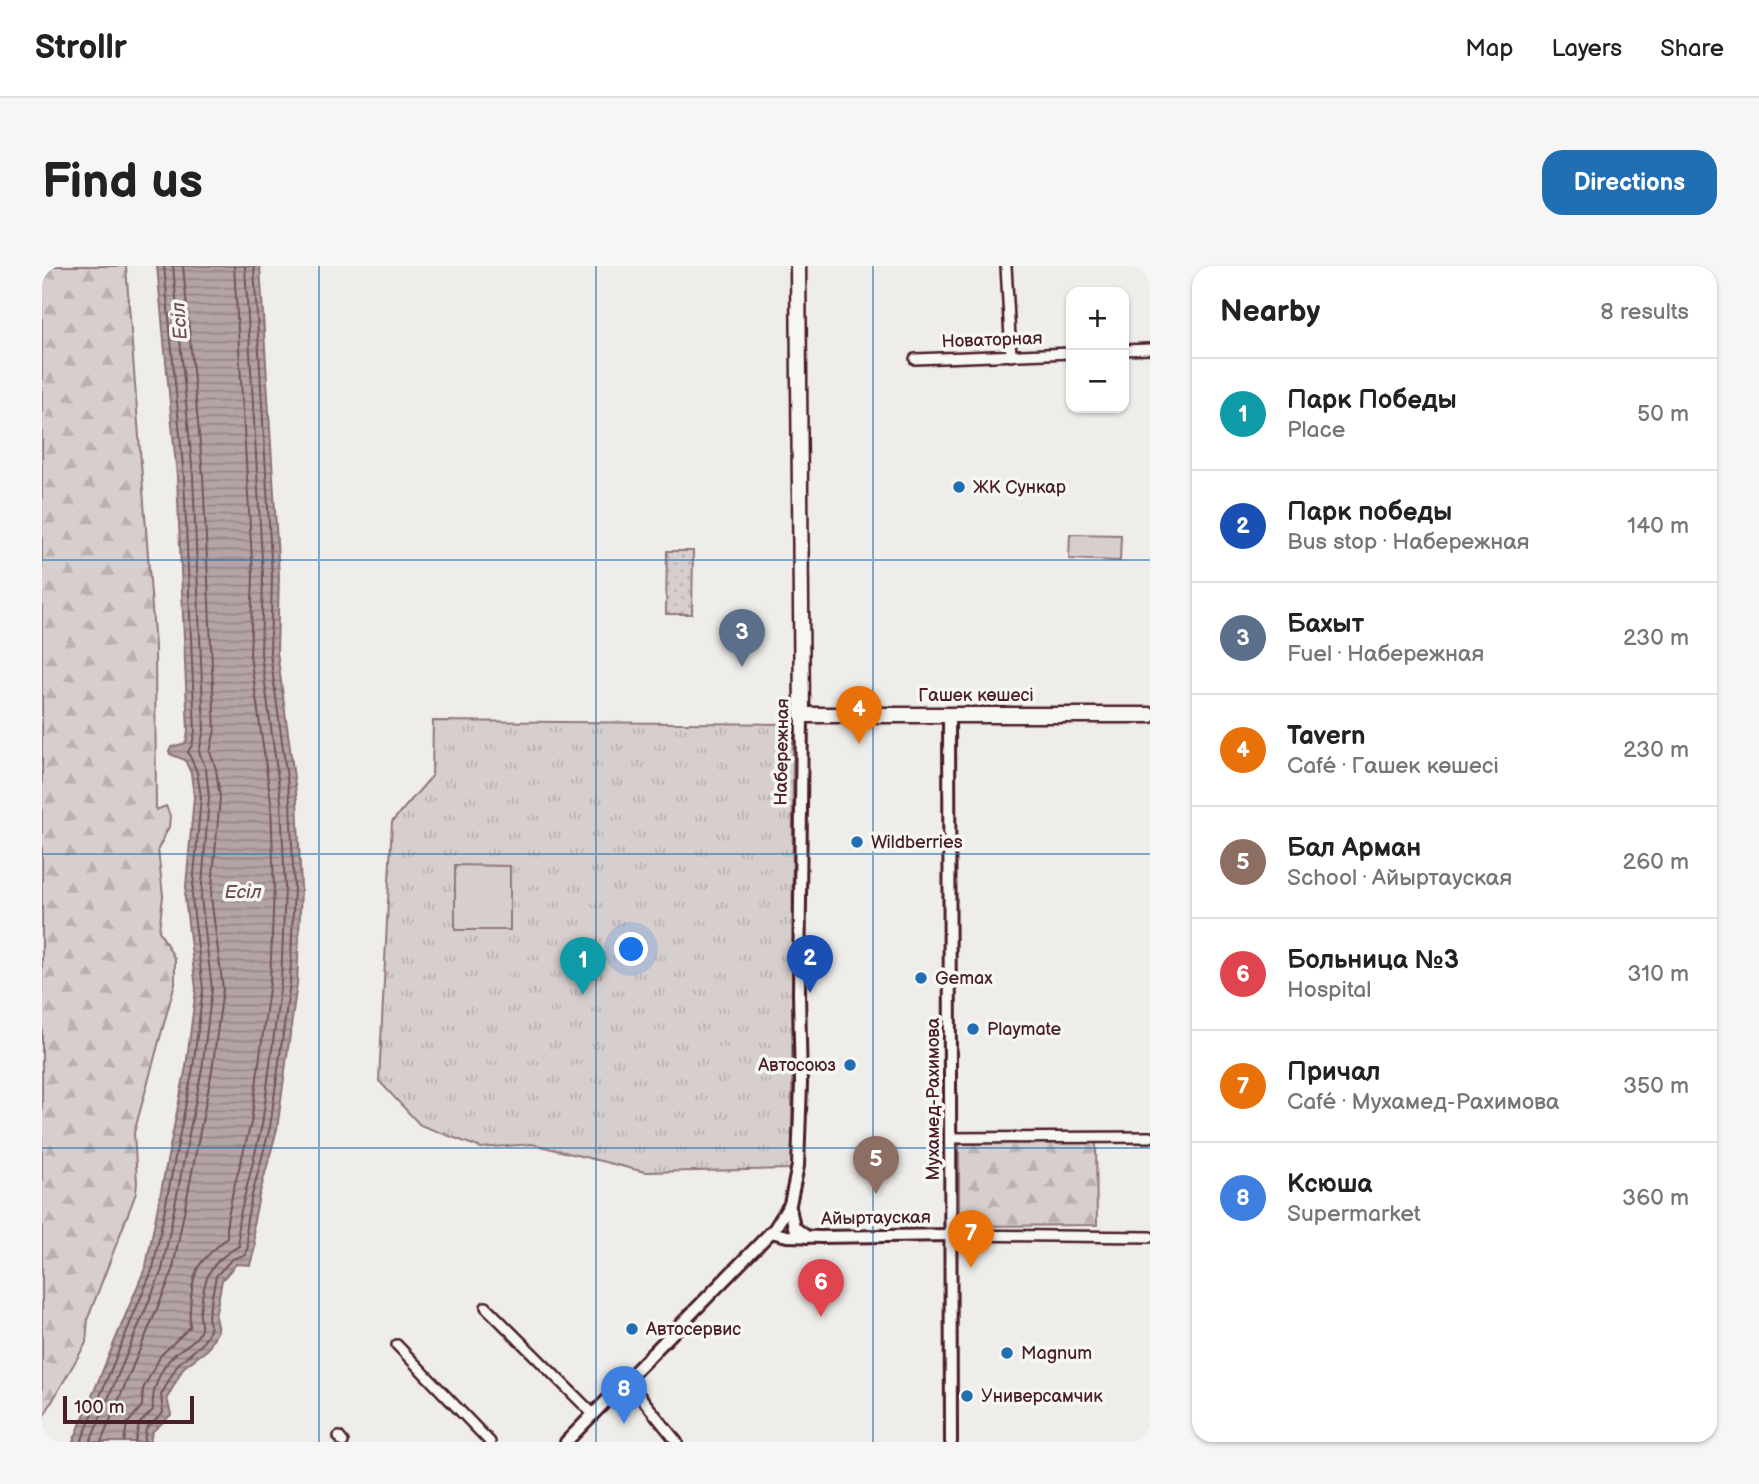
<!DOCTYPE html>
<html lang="en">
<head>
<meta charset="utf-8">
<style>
	body { margin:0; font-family:"Balsamiq Sans",sans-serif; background:#f6f6f6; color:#222 }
	.controls { position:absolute; right:21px; top:21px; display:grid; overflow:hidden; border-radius:14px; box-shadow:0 2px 5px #0004 }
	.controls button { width:63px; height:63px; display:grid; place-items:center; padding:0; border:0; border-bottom:2px solid #e0e0e0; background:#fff; color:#222; font:35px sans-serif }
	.scale { position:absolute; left:21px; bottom:18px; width:131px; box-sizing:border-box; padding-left:7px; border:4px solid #4a1f2b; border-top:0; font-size:19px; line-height:24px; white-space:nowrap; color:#4a1f2b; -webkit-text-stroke:5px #f6f6f2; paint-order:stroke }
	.you { position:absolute; left:590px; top:684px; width:24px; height:24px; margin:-18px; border:5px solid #fff; border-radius:50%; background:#1a73e8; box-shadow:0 0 0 10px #1a73e833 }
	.badge { display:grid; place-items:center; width:46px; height:46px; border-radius:50%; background:#1f6fb2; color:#fff; font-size:23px; font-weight:700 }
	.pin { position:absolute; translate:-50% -58px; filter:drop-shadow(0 2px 4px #0008) }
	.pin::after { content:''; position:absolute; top:37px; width:24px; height:21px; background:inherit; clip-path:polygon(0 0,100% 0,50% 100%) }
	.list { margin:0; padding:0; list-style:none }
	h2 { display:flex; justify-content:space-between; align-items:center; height:91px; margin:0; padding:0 28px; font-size:30px }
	h2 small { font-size:23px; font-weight:400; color:#767676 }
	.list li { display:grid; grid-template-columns:46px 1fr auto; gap:21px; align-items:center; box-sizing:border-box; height:112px; padding:0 28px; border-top:2px solid #e0e0e0 }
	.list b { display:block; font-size:26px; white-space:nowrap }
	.list p { margin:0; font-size:23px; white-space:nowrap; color:#767676 }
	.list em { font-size:23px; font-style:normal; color:#767676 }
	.map { position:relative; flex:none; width:1108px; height:1176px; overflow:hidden; border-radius:21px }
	header { display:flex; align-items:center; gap:42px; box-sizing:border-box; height:98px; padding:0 35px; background:#fff; border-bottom:2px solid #e0e0e0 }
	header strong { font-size:33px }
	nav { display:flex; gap:38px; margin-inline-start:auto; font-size:24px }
	.intro { display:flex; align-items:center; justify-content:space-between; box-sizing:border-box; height:168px; padding:0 42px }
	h1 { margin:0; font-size:49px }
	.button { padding:18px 32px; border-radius:21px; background:#1f6fb2; color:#fff; font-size:24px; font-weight:700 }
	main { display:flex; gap:42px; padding:0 42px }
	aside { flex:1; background:#fff; border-radius:21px; box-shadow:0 2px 5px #0004 }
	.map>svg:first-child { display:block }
	.grass { fill:url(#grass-dots); stroke:#90777c; stroke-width:2 }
	.forest { fill:url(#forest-firs); stroke:#90777c; stroke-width:2 }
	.park { fill:url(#park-tufts); stroke:#90777c; stroke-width:2 }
	.pitch { fill:#d7cfce; stroke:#90777c; stroke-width:2 }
	.water { fill:url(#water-rules); stroke:#8a6f74; stroke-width:2 }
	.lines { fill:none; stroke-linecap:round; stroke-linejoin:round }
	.shore { stroke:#74545c; stroke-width:2 }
	.minor-casing { stroke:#4a1f2b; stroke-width:14 }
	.tertiary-casing { stroke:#4a1f2b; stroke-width:16 }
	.primary-casing { stroke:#4a1f2b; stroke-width:19 }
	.minor { stroke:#f6f6f2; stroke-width:9 }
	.tertiary { stroke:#f6f6f2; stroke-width:10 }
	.primary { stroke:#f6f6f2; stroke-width:14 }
	.grid { fill:none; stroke:#1f6fb2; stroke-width:2; stroke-opacity:0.55 }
	.poi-dot { fill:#1f6fb2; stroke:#f6f6f2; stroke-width:2.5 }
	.labels { text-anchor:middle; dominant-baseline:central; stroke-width:7; stroke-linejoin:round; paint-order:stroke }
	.street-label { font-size:18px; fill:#4a1f2b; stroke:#f6f6f2 }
	.poi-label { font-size:18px; fill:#4a1f2b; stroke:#f6f6f2; text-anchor:start }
	.water-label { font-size:19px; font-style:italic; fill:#6f4e56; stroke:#f6f6f2 }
</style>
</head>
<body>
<header>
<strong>Strollr</strong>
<nav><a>Map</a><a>Layers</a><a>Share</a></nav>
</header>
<div class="intro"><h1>Find us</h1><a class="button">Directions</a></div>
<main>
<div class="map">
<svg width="1108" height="1176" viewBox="0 0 1108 1176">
	<defs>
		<pattern id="grass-dots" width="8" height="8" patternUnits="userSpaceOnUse" patternTransform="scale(1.75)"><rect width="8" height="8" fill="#d7cfce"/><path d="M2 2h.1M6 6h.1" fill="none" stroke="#bab1b1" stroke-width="1.8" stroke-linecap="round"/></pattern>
		<pattern id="forest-firs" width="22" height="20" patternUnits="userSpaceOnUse" patternTransform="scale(1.75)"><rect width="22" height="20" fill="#d7cfce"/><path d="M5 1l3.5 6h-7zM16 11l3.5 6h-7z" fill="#bab1b1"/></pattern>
		<pattern id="park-tufts" width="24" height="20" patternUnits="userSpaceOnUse" patternTransform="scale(1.75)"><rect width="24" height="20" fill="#d7cfce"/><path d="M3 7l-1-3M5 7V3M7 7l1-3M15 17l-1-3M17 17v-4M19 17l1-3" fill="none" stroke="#bab1b1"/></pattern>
		<pattern id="water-rules" width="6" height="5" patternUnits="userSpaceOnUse" patternTransform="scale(1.75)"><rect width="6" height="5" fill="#b4a4a5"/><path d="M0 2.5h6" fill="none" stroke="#948587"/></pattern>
	</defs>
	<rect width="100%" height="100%" fill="#efedea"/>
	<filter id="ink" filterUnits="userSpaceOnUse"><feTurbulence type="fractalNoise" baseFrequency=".0143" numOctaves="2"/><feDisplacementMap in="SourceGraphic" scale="14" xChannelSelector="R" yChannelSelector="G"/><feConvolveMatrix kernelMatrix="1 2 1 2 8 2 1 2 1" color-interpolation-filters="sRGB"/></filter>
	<g filter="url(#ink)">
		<!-- grass -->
		<path class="grass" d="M625 285H651L650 348H624Z"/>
		<!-- forest -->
		<g class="forest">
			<path d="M0 0H84L113 381 114 544 124 540 128 550 127 561 116 583 121 630 117 665 133 693V717L92 867 95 916 94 927 46 1052 44 1077 0 1153Z"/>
			<path d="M1054 876 1055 959 917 960V877Z"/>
		</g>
		<!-- park -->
		<path class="park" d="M391 455 751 458 750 903 603 906 490 878 439 882 378 859 337 815 350 556 390 510Z"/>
		<!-- pitch -->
		<g class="pitch">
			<path d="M1028 268 1079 269 1078 295 1027 293Z"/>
			<path d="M413 599 468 600V664H413Z"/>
		</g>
		<!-- water -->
		<path class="water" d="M115 0H218L237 310 235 386 255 534 259 622 255 717 235 863 217 930 211 959 213 981 208 999 194 998 180 1014 173 1051 176 1064 166 1083 142 1101 125 1132 129 1149 110 1166 108 1176H31L104 1000 144 801 154 723 143 632 152 531 149 507 143 494 128 488 127 485 129 481 144 477 146 465 135 211Z"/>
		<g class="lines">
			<!-- shore -->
			<g class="shore">
				<path d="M39 1176 111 1002 151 802 161 723 150 632 159 531 155 506 146 486 150 479 153 465 142 211 122 0"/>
				<path d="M48 1176 120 1004 160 803 170 723 159 632 167 532 164 503 157 486 162 464 151 210 131 0"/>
				<path d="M59 1176 130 1007 170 805 181 723 169 631 178 532 174 503 168 486 173 464 161 209 141 0"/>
				<path d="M82 1176 85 1158 100 1140 101 1123 119 1089 148 1061C147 1046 149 1013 157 1000 164 989 176 980 185 972V955L191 925 209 857 228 715 232 622 229 536 208 389 211 310 192 0"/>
				<path d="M93 1176 97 1158 111 1144C109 1126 118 1102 132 1089 140 1081 156 1075 159 1063 160 1058 157 1052 158 1046 162 1012 166 997 197 980L196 957 220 859 239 716 243 622 239 535 219 388 221 310 203 0"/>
				<path d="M102 1176 104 1163 121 1147 119 1129 136 1098 160 1078 168 1064 166 1050 174 1010 190 993 203 989 206 980 204 958 210 929 228 861 248 717 252 622 248 535 228 387 230 310 212 0"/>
			</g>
			<defs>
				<g id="minor">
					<path d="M964 0 969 90"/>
					<path d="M1082 84 1108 83"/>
					<path d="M873 93 1029 87"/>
					<path d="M908 872 1108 871"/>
					<path d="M909 969 1108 971"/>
					<path d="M444 1041 551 1148"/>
					<path d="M355 1079 448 1176"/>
					<path d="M585 1114 635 1176"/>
					<path d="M297 1171 301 1176"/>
				</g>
				<g id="tertiary">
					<path d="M907 449 909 1176"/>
					<path d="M748 942 752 961 765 971"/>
					<path d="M729 966 745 970 779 971 909 969"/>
					<path d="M524 1176 733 962 748 938 756 900 759 818 757 728 760 449"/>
				</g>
				<path id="primary" d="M756 0 760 449H1108"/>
			</defs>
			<!-- minor casing -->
			<use href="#minor" class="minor-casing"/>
			<!-- tertiary casing -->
			<use href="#tertiary" class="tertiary-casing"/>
			<!-- primary casing -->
			<use href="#primary" class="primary-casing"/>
			<!-- minor -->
			<use href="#minor" class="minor"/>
			<!-- tertiary -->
			<use href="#tertiary" class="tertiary"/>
			<!-- primary -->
			<use href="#primary" class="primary"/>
		</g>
	</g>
	<!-- grid -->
	<path class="grid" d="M277 0V1176M554 0V1176M831 0V1176M0 294H1108M0 588H1108M0 882H1108"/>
	<!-- markers -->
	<g class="poi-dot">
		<circle cx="917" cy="221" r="7"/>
		<circle cx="815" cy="576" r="7"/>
		<circle cx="879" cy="712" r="7"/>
		<circle cx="931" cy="763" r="7"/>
		<circle cx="808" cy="799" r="7"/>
		<circle cx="590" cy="1063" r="7"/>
		<circle cx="965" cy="1087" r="7"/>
		<circle cx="925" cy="1130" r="7"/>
	</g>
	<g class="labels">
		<!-- street labels -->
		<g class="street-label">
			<text transform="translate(950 74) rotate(-2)">Новаторная</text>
			<text x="934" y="429">Гашек көшесі</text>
			<text transform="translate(740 486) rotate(-89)">Набережная</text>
			<text transform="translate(891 833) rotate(-90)">Мухамед-Рахимова</text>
			<text transform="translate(834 952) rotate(-1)">Айыртауская</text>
		</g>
		<!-- poi labels -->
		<g class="poi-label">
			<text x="931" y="221">ЖК Сункар</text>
			<text x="829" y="576">Wildberries</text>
			<text x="893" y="712">Gemax</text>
			<text x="945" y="763">Playmate</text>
			<text x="794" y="799" text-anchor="end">Автосоюз</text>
			<text x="604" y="1063">Автосервис</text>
			<text x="979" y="1087">Magnum</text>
			<text x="939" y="1130">Универсамчик</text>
		</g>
		<!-- water labels -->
		<g class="water-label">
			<text transform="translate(138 55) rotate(-94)">Есіл</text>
			<text x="201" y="626">Есіл</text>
		</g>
	</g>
</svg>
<div class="controls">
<button>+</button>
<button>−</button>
</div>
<div class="scale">100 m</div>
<div class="you"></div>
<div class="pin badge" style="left:541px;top:729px;background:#0f9aa8">1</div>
<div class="pin badge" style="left:768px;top:727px;background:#1a4fb4">2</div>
<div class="pin badge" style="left:700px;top:401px;background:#5c6f8a">3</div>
<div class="pin badge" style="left:817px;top:478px;background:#e8710a">4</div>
<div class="pin badge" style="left:834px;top:928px;background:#8d6e63">5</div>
<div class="pin badge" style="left:779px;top:1051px;background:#e0444e">6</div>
<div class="pin badge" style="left:929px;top:1002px;background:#e8710a">7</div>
<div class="pin badge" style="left:582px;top:1158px;background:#3f7fe0">8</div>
</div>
<aside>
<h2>Nearby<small>8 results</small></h2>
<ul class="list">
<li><span class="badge" style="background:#0f9aa8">1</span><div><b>Парк Победы</b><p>Place</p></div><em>50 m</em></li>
<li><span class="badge" style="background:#1a4fb4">2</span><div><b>Парк победы</b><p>Bus stop · Набережная</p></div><em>140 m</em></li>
<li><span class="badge" style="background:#5c6f8a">3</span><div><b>Бахыт</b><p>Fuel · Набережная</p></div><em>230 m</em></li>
<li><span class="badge" style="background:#e8710a">4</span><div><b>Tavern</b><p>Café · Гашек көшесі</p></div><em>230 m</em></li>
<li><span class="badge" style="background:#8d6e63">5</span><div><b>Бал Арман</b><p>School · Айыртауская</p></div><em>260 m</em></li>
<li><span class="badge" style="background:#e0444e">6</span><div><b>Больница №3</b><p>Hospital</p></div><em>310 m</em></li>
<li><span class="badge" style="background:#e8710a">7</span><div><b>Причал</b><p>Café · Мухамед-Рахимова</p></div><em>350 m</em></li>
<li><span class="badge" style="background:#3f7fe0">8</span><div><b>Ксюша</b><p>Supermarket</p></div><em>360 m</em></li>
</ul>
</aside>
</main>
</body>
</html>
